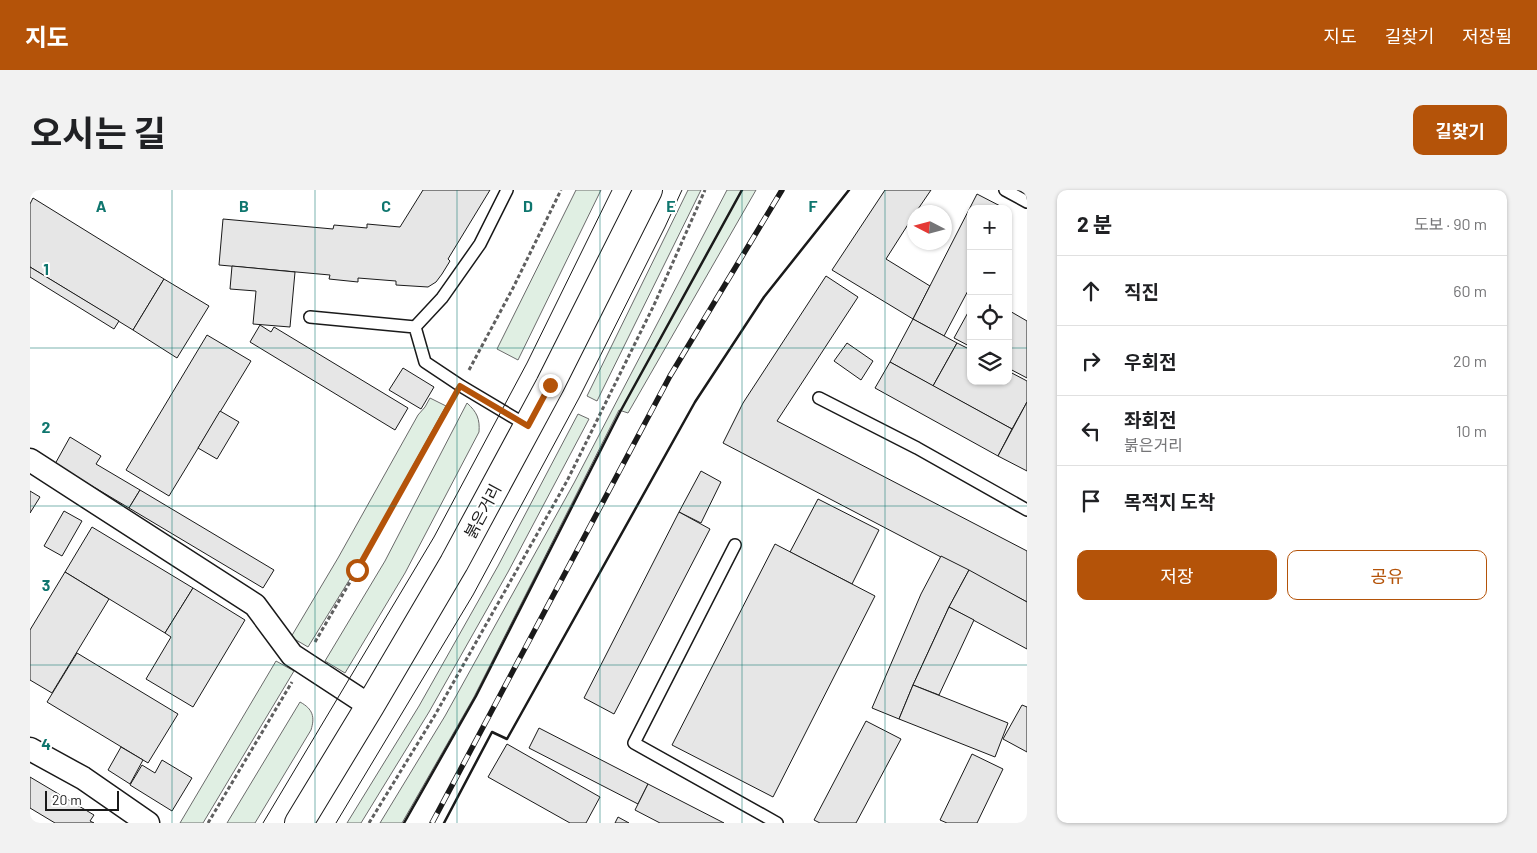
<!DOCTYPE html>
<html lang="ko">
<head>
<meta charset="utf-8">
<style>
	body { margin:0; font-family:Barlow,"Noto Sans KR",sans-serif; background:#f2f2f2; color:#202124 }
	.controls { position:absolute; right:15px; top:15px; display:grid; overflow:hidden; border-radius:10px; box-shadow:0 1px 4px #0004 }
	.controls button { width:45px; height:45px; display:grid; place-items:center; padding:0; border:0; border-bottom:1px solid #e0e0e0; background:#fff; color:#202124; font:25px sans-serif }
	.compass { position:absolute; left:877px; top:15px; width:45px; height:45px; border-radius:50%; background:#fff; box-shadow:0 1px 4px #0004; rotate:276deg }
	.scale { position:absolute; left:15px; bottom:12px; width:74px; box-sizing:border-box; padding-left:5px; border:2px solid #1a1a1a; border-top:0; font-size:14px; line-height:18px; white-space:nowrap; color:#1a1a1a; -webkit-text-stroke:4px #fff; paint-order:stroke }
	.stop { position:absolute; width:15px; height:15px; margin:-11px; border:4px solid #b45309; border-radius:50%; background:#fff }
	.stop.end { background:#b45309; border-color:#fff; box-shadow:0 1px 5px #0008 }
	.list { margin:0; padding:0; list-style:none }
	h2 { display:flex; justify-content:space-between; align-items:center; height:65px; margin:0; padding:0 20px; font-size:21px }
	h2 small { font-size:16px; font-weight:400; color:#757577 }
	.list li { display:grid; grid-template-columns:32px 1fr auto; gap:15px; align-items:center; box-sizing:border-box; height:70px; padding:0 20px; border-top:1px solid #e0e0e0 }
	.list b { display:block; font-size:19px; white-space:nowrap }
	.list p { margin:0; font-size:16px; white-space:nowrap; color:#757577 }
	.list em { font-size:16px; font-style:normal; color:#757577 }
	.actions { display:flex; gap:10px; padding:15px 20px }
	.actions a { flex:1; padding:11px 0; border:1px solid #b45309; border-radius:10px; text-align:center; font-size:18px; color:#b45309 }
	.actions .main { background:#b45309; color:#fff }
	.icon { flex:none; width:28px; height:28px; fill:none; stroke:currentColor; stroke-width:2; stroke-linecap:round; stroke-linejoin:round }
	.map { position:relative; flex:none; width:997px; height:633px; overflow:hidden; border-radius:10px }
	header { display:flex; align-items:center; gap:30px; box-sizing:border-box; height:70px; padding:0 25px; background:#b45309; color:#fff }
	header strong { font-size:24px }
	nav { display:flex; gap:28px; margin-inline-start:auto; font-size:18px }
	.intro { display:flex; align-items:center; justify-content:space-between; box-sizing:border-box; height:120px; padding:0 30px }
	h1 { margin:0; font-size:35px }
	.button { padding:12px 22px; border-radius:10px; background:#b45309; color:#fff; font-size:18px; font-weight:700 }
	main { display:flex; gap:30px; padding:0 30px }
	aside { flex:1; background:#fff; border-radius:10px; box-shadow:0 1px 4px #0004 }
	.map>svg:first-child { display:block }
	.green { fill:#e0efe3; stroke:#6a6a6a }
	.building { fill:#e6e6e6; stroke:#1a1a1a }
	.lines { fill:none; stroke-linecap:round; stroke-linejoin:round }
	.service-casing { stroke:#1a1a1a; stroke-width:14 }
	.minor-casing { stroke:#1a1a1a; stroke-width:25 }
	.primary-casing { stroke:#1a1a1a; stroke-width:30 }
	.path { stroke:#5f5f5f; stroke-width:3; stroke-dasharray:4 2.5; stroke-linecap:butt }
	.service { stroke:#fff; stroke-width:11 }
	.minor { stroke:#fff; stroke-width:22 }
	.primary { stroke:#fff; stroke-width:28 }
	.tram { stroke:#1a1a1a; stroke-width:1 }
	.rail-casing { stroke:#1a1a1a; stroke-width:5.5 }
	.rail { stroke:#fff; stroke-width:4; stroke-dasharray:11; stroke-linecap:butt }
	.wall { stroke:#1a1a1a; stroke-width:2.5 }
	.route { stroke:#b45309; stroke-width:6 }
	.grid { fill:none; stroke:#0f766e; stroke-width:1; stroke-opacity:0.55 }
	.labels { text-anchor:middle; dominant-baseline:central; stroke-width:4; stroke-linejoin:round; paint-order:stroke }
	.street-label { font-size:16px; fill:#1a1a1a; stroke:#fff }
	.grid-label { font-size:16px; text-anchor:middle; font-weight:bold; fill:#0f766e; stroke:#fff; stroke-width:4; stroke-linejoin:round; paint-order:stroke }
</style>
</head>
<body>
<header>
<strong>지도</strong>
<nav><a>지도</a><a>길찾기</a><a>저장됨</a></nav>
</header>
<div class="intro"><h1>오시는 길</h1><a class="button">길찾기</a></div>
<main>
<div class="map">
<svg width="997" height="633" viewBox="0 0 997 633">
	<rect width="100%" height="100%" fill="#fff"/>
	<!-- green -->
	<g class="green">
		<path d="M546 0H571L488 170 467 159Z"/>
		<path d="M658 0H671L567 211 557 206Z"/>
		<path d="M697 0H726L598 223 589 220 444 507 372 633H350L415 526 544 293Z"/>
		<path d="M400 208 416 216 326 379 278 457 261 447 308 368 388 225 395 217Z"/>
		<path d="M437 213C447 222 450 229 449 242L375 383 315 483 295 471 355 371Z"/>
		<path d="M548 224 559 229 478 382 399 522 331 633H317L389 516 468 376Z"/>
		<path d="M246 471 264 481 173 633H150Z"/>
		<path d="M270 512C283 519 285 527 281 540L225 633H197Z"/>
	</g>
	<!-- building -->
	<g class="building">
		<path d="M393 0H460L418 69 420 71 412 84 406 92 398 97 366 95V91L328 88V92L299 89 300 85 189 75 193 29 303 39 304 35 337 38V34L370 37Z"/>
		<path d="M855 0H901L886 22H884V25L856 69 900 96 883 129 802 80Z"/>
		<path d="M947 4 976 19H941V95L914 146 883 129Z"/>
		<path d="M3 8 134 89 103 140 0 77V14Z"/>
		<path d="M202 76 265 82 260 137 223 134 226 101 200 99Z"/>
		<path d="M0 77 89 131 84 139 0 87Z"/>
		<path d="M796 86 828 107 747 231 997 361V412L693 253 713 213Z"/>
		<path d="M134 89 179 116 147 168 103 140Z"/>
		<path d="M941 117V157L924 148Z"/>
		<path d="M978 120 997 131V188L978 178Z"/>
		<path d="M883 129 927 153 903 196 860 172Z"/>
		<path d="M230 135 241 142 244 137 378 218 365 240 220 152Z"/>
		<path d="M177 145 221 171 139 306 96 280Z"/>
		<path d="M817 153 843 171 831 190 804 171Z"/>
		<path d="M927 153 941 160V191H978V181L997 191V212L982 239 903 196Z"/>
		<path d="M860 172 982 239 968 266 845 198Z"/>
		<path d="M373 178 404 197 391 219 359 200Z"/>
		<path d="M997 212V281L968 266Z"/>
		<path d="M190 221 209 232 187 269 168 258Z"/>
		<path d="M40 247 71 266 66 274 110 300 99 318 25 274Z"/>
		<path d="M671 281 691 292 671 333 649 322Z"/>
		<path d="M110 300 244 380 233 398 99 318Z"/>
		<path d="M0 301 10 307 0 323Z"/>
		<path d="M788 309 849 340 822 394 760 362Z"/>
		<path d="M34 321 52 331 32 366 14 356Z"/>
		<path d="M649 322 680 339 584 524 554 508Z"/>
		<path d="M62 337 163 398 135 443 35 382Z"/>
		<path d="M745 354 845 406 743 607 642 555Z"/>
		<path d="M911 366 939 380 919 417 883 495 869 529 842 518 891 404Z"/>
		<path d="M939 380 997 412V459L919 417Z"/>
		<path d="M35 382 79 409 22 503 0 490V440Z"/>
		<path d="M163 398 215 430 163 517 116 489 141 447 135 443Z"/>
		<path d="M919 417 944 430 909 505 883 495Z"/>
		<path d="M47 463 148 524 118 573 17 512Z"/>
		<path d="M883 495 978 533 965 567 869 529Z"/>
		<path d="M992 515 997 517V562L973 549Z"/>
		<path d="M836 531 871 549 826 633H790L784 630Z"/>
		<path d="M509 538 618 594 608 614 499 558Z"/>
		<path d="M477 554 570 607 556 633H540L458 587Z"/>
		<path d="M91 557 113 570 100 594 78 580Z"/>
		<path d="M942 564 973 579 947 633H917L910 630Z"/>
		<path d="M132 570 162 588 142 621 100 595 112 575 125 583Z"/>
		<path d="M0 587 64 625 60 631 64 633H25L0 618Z"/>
		<path d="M618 594 694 633H630L605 620Z"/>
		<path d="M588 627 599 633H585Z"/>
	</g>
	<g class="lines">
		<defs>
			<g id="service">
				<path d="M975 0 997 12"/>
				<path d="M280 127 385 137 395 172 431 196 498 236"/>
				<path d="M385 137 412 108 450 54 477 0"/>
				<path d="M789 208 887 258 997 320"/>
				<path d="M705 355 604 553 747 633"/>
			</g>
			<g id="minor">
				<path d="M0 270 225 415 262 465 340 516"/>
				<path d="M0 559 53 588 118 633"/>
			</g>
			<path id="primary" d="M269 633 340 516 424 373 520 195 618 0"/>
		</defs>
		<!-- service casing -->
		<use href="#service" class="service-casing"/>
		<!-- minor casing -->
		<use href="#minor" class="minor-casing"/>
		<!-- primary casing -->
		<use href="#primary" class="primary-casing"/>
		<!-- path -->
		<g class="path">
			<path d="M439 180 483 98 531 0"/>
			<path d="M285 452 327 380 422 212"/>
			<path d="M178 633 262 492"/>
			<path d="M339 633 405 525 537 291 624 115 675 0"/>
		</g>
		<!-- service -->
		<use href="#service" class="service"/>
		<!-- minor -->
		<use href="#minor" class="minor"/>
		<!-- primary -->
		<use href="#primary" class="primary"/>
		<!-- tram -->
		<g class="tram">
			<path d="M233 633 404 347 497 173 582 0"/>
			<path d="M306 633 443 405 549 208 635 37 652 0"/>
		</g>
		<defs>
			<path id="rail" d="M402 633 640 186 752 0"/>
		</defs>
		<!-- rail casing -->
		<use href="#rail" class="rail-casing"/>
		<!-- rail -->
		<use href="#rail" class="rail"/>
		<!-- wall -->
		<g class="wall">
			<path d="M374 633 446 506 590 222 712 0"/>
			<path d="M414 633 462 542 477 549 665 212 734 107 819 0"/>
		</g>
	</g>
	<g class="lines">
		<!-- route -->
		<path class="route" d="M327 380 430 196 498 236 520 195"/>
	</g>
	<!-- grid -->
	<path class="grid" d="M142 0V633M285 0V633M427 0V633M570 0V633M712 0V633M855 0V633M0 158H941M978 158H997M0 316H997M0 475H997"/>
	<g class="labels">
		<!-- street labels -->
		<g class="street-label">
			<text transform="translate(452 321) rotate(-62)">붉은거리</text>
		</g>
	</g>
	<g class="grid-label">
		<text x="71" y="22">A</text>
		<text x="214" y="22">B</text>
		<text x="356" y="22">C</text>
		<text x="498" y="22">D</text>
		<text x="641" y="22">E</text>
		<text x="783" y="22">F</text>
		<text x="16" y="85">1</text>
		<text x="16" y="243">2</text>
		<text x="16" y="401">3</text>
		<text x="16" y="560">4</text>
	</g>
</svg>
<div class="controls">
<button>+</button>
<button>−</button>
<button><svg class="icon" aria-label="locate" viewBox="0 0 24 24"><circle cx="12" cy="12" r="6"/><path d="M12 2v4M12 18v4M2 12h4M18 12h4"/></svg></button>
<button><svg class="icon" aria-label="layers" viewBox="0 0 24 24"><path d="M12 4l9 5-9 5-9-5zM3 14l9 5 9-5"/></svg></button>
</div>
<svg class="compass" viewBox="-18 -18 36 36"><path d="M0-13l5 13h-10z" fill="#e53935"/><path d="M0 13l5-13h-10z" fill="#757577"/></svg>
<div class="scale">20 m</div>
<div class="stop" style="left:327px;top:380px"></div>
<div class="stop end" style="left:520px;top:195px"></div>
</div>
<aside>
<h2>2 분<small>도보 · 90 m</small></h2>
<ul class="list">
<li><svg class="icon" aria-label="ahead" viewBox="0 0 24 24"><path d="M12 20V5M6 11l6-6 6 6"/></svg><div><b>직진</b></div><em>60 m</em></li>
<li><svg class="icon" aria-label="right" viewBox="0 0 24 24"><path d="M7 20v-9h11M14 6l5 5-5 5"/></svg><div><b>우회전</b></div><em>20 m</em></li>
<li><svg class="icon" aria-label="left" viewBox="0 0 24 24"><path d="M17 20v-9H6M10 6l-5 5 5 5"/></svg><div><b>좌회전</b><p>붉은거리</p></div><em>10 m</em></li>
<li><svg class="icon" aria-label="arrive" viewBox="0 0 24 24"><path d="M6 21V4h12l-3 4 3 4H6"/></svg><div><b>목적지 도착</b></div></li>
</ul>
<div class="actions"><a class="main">저장</a><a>공유</a></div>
</aside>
</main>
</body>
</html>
